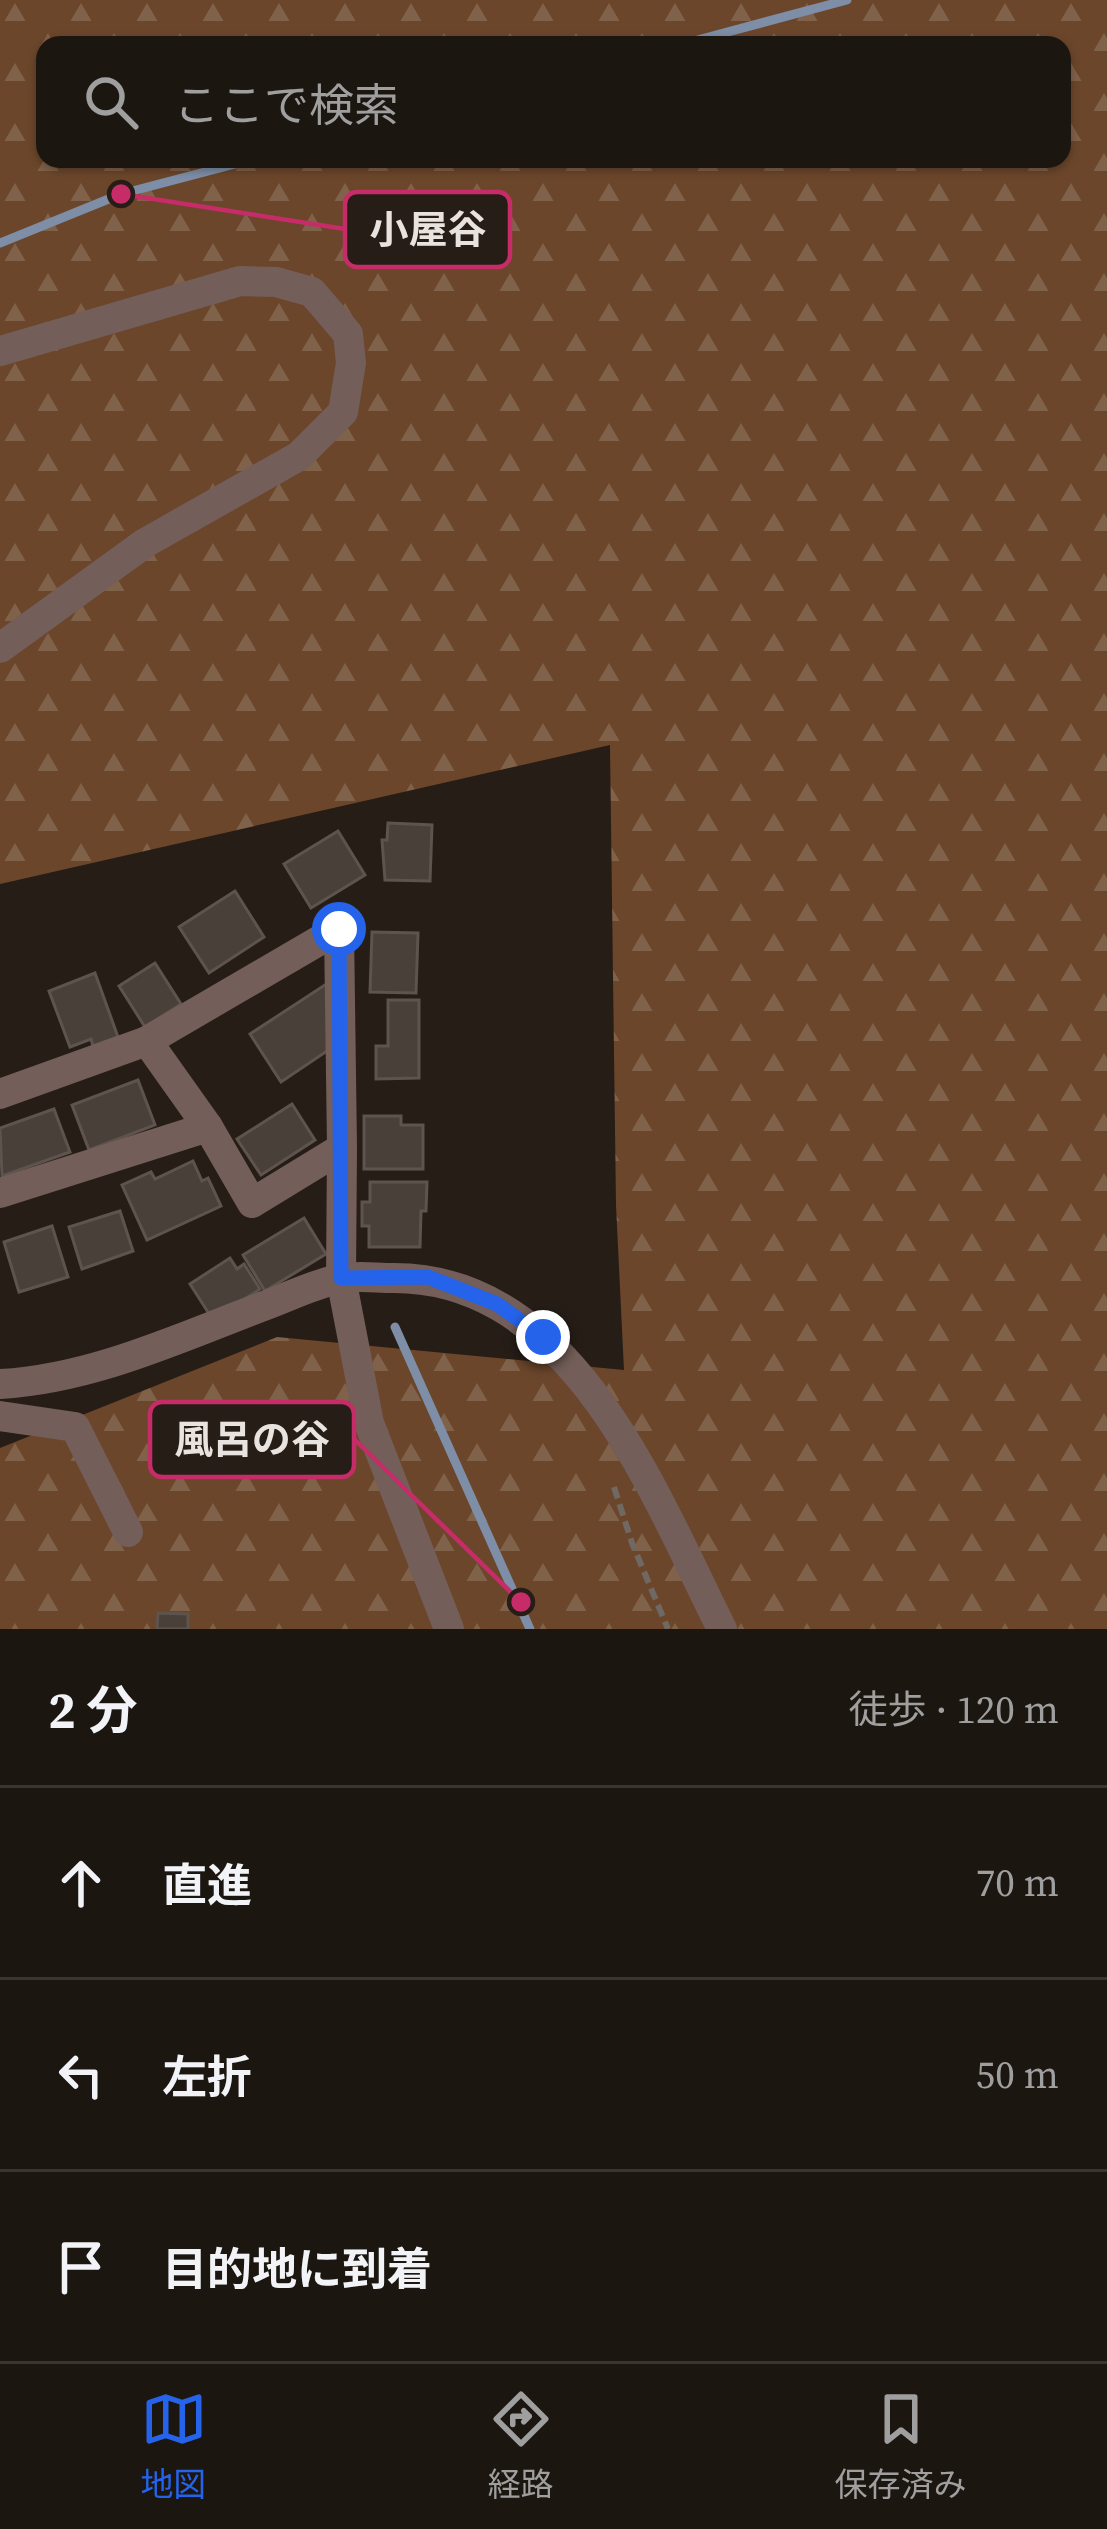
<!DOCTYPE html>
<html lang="ja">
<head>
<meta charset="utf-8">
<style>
	body { margin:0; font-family:"Source Serif 4","Noto Sans JP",serif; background:#251f1a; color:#f1f3f6 }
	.stop { position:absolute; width:36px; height:36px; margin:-27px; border:9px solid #2563eb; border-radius:50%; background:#fff }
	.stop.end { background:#2563eb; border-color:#fff; box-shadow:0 3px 12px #0008 }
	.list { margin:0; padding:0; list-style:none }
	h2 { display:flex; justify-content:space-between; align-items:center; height:156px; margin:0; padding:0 48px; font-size:51px }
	h2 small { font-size:39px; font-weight:400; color:#a09f9f }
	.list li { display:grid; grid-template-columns:78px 1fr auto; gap:36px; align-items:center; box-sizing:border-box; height:192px; padding:0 48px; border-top:3px solid #3a3531 }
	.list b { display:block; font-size:45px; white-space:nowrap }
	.list em { font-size:39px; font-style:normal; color:#a09f9f }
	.icon { flex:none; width:66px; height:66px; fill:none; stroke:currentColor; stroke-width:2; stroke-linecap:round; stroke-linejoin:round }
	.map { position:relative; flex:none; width:1107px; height:1629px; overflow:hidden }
	.search { position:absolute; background:#1c1611; box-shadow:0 3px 9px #0004; left:36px; right:36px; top:36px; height:132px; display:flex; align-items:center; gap:30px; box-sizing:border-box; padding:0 42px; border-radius:24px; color:#a09f9f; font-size:45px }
	.sheet { height:732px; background:#1c1611 }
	nav { display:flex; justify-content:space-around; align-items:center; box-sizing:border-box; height:168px; border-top:3px solid #3a3531; background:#1c1611; font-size:33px; color:#a09f9f }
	nav a { display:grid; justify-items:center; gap:6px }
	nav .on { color:#2563eb }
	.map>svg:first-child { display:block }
	.forest { fill:url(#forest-firs); fill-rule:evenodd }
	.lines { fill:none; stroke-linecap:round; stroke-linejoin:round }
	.stream { stroke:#7d8ea6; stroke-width:9 }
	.building { fill:#494039; stroke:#5e544d; stroke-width:3 }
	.path { stroke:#706862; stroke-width:6; stroke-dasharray:12 6; stroke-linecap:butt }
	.minor { stroke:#735e59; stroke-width:30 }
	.route { stroke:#2563eb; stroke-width:15 }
	.leader { fill:none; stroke:#c62c68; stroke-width:4.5 }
	.callout-dot { fill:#c62c68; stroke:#261d17; stroke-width:4.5 }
	.callout { fill:#261d17; stroke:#c62c68; stroke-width:4.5 }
	.callout-label { font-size:39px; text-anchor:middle; font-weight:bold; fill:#e9e3df }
</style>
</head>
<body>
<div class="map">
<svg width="1107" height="1629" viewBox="0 0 1107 1629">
	<defs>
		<pattern id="forest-firs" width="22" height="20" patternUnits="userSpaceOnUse" patternTransform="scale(3)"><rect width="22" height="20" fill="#6b462b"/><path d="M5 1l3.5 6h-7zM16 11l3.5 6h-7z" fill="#806149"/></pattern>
	</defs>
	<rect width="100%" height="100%" fill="#261d17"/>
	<!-- forest -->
	<path class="forest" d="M0 0H1107V1629H0V1448L277 1337 624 1370 616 1205 610 745 0 884ZM45 45H1062V159H45Z"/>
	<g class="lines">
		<!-- stream -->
		<g class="stream">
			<path d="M679 45 847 0"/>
			<path d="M0 243 121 194 254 159"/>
			<path d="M395 1327 530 1629"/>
		</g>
	</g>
	<!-- building -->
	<g class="building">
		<path d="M388 823 432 825 430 881 385 880 382 840H387Z"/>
		<path d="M338 831 365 875 311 908 284 864Z"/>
		<path d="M235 891 264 937 209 973 179 927Z"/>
		<path d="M372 932 418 933 416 993 370 992Z"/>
		<path d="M155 963 181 1004 145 1027 119 986Z"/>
		<path d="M95 973 118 1037 93 1046 91 1039 70 1047 49 991Z"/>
		<path d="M331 981 330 1049 281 1082 250 1034Z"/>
		<path d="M388 1000H419V1078L376 1079V1046H388Z"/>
		<path d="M138 1080 155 1125 89 1150 72 1105Z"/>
		<path d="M292 1104 315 1140 261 1175 237 1139Z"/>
		<path d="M54 1109 70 1152 2 1176 0 1128Z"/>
		<path d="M364 1116H401V1125H423V1169H364Z"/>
		<path d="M193 1161 202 1181 208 1178 221 1206 147 1240 122 1185 151 1172 155 1179Z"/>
		<path d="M370 1182H427L426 1211H421L420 1247H369V1226H362V1202H370Z"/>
		<path d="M120 1211 133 1251 82 1269 69 1227Z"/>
		<path d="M304 1218 326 1254 265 1291 243 1255Z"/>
		<path d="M52 1226 68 1277 19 1292 4 1242Z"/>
		<path d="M230 1258 237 1269 244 1264 260 1289 213 1320 190 1284Z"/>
		<path d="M158 1613 188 1614V1629H157Z"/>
	</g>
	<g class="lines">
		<!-- path -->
		<path class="path" d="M614 1487 632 1543 668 1629"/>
		<!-- minor -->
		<g class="minor">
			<path d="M0 351 240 281 276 282 312 292 348 334 351 363 343 412 299 456 145 543 0 648"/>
			<path d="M0 1094 147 1041"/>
			<path d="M208 1127 147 1041 339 929 342 1148"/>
			<path d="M0 1193 208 1127 252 1203 342 1148 341 1278 369 1423 449 1629"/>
			<path d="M0 1384C91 1379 177 1339 261 1307 286 1298 312 1285 338 1279 355 1275 375 1278 393 1278 573 1277 654 1494 722 1629"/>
			<path d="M0 1416 75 1427 128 1532"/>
		</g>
	</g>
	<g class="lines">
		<!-- route -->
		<path class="route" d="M339 929 341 1278 428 1277 497 1304 543 1337"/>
	</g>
	<!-- callouts -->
	<path class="leader" d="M121 194L345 229M521 1602L354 1439"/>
	<g class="callout-dot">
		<circle cx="121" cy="194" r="12"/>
		<circle cx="521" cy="1602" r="12"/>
	</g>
	<g class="callout">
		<rect x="345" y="192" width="165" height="75" rx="12"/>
		<rect x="150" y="1402" width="204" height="75" rx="12"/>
	</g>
	<g class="callout-label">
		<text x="428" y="243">小屋谷</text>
		<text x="252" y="1453">風呂の谷</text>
	</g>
</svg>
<div class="stop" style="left:339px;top:929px"></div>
<div class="stop end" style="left:543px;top:1337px"></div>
<div class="search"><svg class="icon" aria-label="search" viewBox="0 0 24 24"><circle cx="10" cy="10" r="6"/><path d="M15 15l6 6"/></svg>ここで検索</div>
</div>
<section class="sheet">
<h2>2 分<small>徒歩 · 120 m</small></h2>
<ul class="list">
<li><svg class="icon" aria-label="ahead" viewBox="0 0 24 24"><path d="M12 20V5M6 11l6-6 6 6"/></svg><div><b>直進</b></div><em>70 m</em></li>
<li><svg class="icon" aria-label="left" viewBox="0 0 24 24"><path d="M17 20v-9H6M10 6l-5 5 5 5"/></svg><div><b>左折</b></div><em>50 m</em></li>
<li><svg class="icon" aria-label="arrive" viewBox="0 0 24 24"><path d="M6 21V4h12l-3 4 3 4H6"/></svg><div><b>目的地に到着</b></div></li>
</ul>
</section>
<nav>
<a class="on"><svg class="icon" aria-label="map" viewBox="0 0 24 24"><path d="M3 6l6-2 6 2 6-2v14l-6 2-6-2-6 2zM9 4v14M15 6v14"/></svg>地図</a>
<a><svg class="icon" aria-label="directions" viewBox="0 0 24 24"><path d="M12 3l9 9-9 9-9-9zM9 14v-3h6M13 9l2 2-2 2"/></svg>経路</a>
<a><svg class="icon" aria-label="saved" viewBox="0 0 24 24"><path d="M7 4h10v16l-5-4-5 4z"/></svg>保存済み</a>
</nav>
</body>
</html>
